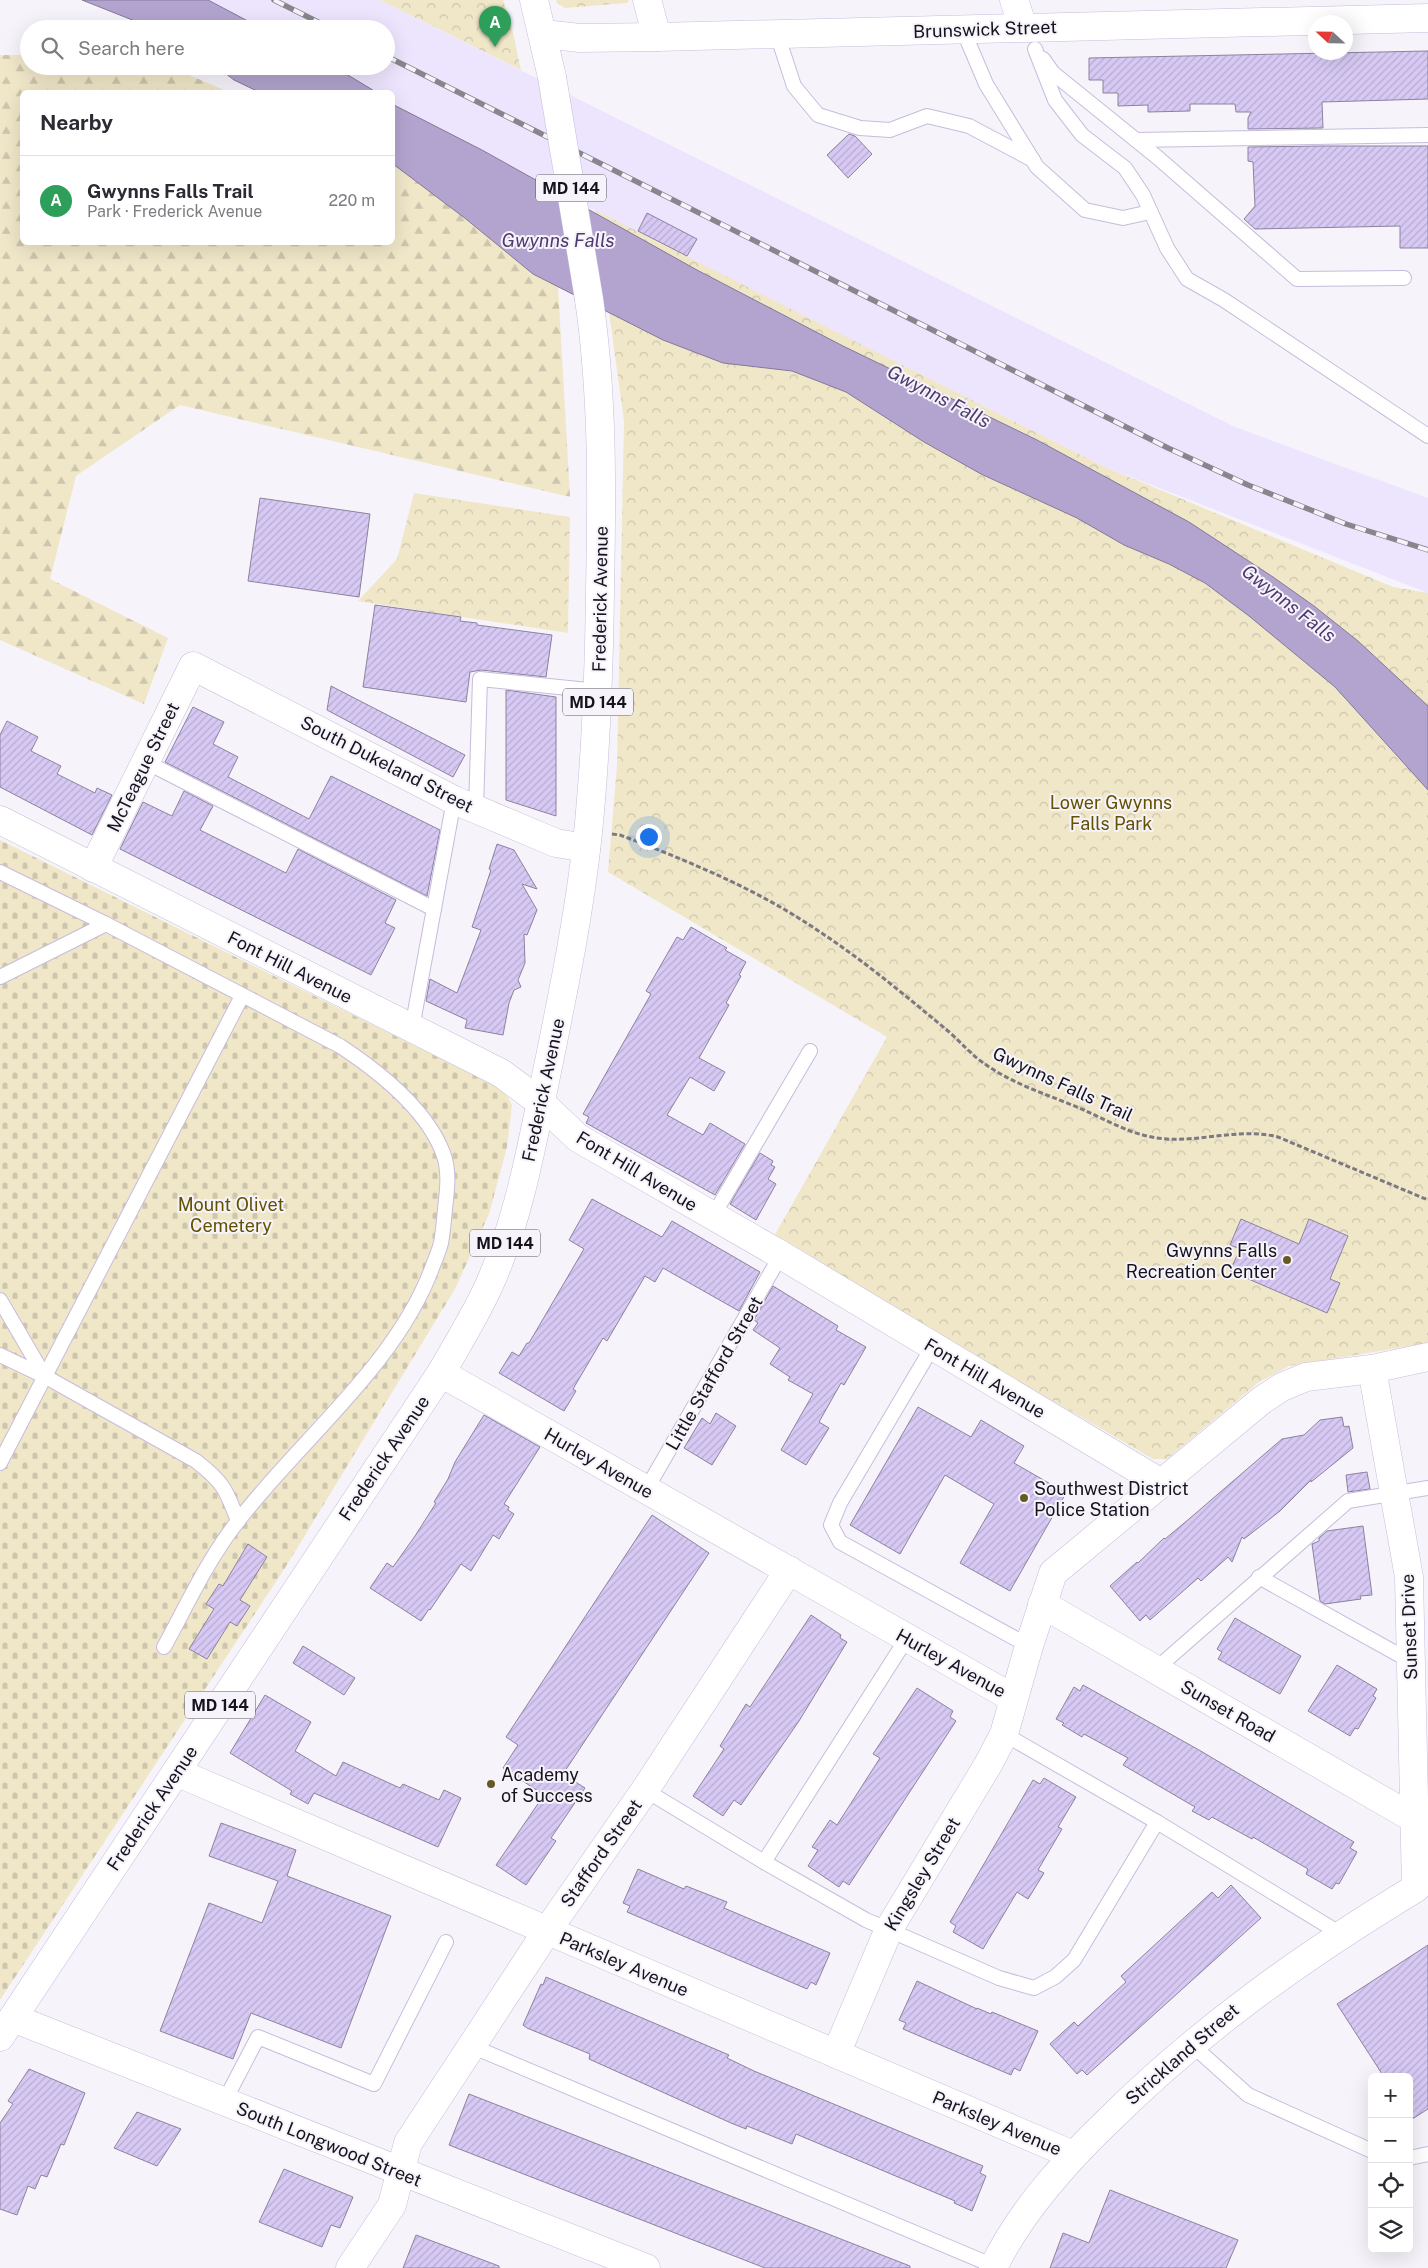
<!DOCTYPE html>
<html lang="en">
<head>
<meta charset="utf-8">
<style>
	body { margin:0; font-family:"Public Sans",sans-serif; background:#f7f7f7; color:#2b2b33 }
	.controls { position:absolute; right:15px; bottom:15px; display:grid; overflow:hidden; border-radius:8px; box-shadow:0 5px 20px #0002 }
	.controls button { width:45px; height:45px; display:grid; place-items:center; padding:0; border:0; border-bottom:1px solid #e1e1e2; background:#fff; color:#2b2b33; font:25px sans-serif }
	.compass { position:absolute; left:1308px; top:15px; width:45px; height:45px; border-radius:50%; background:#fff; box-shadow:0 5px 20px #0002; rotate:292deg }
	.you { position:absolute; left:648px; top:836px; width:18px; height:18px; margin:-12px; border:4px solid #fff; border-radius:50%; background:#1a73e8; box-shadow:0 0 0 8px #1a73e833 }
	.badge { display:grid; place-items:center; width:32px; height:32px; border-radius:50%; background:#db2777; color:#fff; font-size:16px; font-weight:700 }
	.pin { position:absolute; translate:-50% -41px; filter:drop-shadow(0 1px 2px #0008) }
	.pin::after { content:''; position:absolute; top:26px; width:18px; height:15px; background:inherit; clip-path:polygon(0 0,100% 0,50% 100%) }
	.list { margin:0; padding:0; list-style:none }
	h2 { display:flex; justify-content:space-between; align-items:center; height:65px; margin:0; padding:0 20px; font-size:21px }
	h2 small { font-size:16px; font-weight:400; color:#7c7c81 }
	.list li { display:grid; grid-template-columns:32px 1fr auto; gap:15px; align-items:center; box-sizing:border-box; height:90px; padding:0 20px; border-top:1px solid #e1e1e2 }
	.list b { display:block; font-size:19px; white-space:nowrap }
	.list p { margin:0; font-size:16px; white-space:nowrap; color:#7c7c81 }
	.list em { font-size:16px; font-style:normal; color:#7c7c81 }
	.icon { flex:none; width:28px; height:28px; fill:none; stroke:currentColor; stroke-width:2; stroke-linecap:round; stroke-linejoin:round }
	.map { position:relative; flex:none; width:1428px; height:2268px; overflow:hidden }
	.search { position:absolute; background:#fff; box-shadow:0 5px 20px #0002; left:20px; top:20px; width:375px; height:55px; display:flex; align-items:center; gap:12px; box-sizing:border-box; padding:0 18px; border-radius:28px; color:#7c7c81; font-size:19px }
	.panel { position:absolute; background:#fff; box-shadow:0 5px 20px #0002; left:20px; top:90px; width:375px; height:155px; border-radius:8px }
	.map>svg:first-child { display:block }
	.built { fill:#ece5fd }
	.forest { fill:url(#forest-firs) }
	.cemetery { fill:url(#cemetery-stones) }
	.park { fill:url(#park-crowns) }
	.water { fill:#b2a4ce; stroke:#847899 }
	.building { fill:url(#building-hatch); stroke:#8c829f }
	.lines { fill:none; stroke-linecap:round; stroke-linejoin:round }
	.lane-casing { stroke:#c7bcdc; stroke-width:16 }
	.street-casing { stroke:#c7bcdc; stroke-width:29 }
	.primary-casing { stroke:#c7bcdc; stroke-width:29 }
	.path { stroke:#7c7981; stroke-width:3; stroke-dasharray:5 2.5; stroke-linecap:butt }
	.lane { stroke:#fff; stroke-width:14 }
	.street { stroke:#fff; stroke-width:28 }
	.primary { stroke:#fff; stroke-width:28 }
	.rail-casing { stroke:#88858d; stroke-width:5.5 }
	.rail { stroke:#f6f4fa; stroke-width:4; stroke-dasharray:11; stroke-linecap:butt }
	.primary-bridge-casing { stroke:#c7bcdc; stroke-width:29; stroke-linecap:butt }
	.primary-bridge { stroke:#fff; stroke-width:28 }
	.poi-dot { fill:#675926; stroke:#f6f4fa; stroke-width:2 }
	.labels { text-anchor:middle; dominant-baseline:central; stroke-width:4; stroke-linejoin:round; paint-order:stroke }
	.shield { fill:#f6f4fa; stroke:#5a5660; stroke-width:1 }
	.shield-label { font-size:16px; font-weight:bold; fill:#17131e }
	.street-label { font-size:18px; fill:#17131e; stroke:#f6f4fa }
	.park-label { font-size:18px; fill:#635100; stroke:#f6f4fa }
	.poi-label { font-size:18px; fill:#17131e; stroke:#f6f4fa; text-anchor:start }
	.water-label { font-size:19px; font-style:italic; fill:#4f3a70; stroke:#f6f4fa }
</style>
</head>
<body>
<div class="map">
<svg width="1428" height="2268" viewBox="0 0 1428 2268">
	<defs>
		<pattern id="forest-firs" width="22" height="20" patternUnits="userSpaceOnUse" patternTransform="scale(1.25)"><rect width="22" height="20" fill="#f0e7c9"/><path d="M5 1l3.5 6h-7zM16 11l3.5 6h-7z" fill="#cdc5ac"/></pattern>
		<pattern id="cemetery-stones" width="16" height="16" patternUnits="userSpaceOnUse" patternTransform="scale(1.25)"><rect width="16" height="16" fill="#f0e7c9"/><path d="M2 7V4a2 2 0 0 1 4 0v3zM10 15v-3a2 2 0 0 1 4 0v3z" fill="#cdc5ac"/></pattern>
		<pattern id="park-crowns" width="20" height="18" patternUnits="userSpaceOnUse" patternTransform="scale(1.25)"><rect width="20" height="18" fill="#f0e7c9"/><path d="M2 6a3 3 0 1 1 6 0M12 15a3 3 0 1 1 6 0" fill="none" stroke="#cdc5ac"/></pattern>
		<pattern id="building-hatch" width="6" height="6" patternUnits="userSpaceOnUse" patternTransform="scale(1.25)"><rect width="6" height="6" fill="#d7c9f4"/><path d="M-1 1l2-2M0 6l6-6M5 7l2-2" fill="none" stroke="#b8acd1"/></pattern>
	</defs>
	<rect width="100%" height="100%" fill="#f6f4fa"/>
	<!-- built -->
	<path class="built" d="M176 0H380L1235 427 1428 498V593L1103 466 393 109 392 92H360L308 66H386V29H233Z"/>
	<!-- forest -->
	<path class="forest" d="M0 55H29V66H168L229 92H22V242H392L393 164 558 286 570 497 180 405 76 476 50 579 168 638 144 704 0 640Z"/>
	<!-- cemetery -->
	<path class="cemetery" d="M0 840 504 1090 512 1105 507 1147 489 1214 455 1289 285 1568 0 2000Z"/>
	<!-- park -->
	<g class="park">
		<path d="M380 0H503L511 24 521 70Z"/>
		<path d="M556 0H629L627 3 565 8 557 3Z"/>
		<path d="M595 210 1103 466 1393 587 1428 593V1343L1289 1366 1259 1382 1167 1459H1153L773 1238 887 1037 608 872 617 766 624 421Z"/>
		<path d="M414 493 570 517 568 633 358 601 397 559Z"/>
	</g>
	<!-- water -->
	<g class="water">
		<path d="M82 0H208L263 29H155Z"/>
		<path d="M216 66H333L376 92H259L234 80Z"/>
		<path d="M392 104 482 150 697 270 843 346 1037 440 1189 522 1273 577 1314 606 1358 641 1428 706V790L1335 687 1249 616 1205 583 1169 564 1124 545 1077 518 981 474 924 442 846 392 792 371 723 363 663 340 533 274 466 219 393 164Z"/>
	</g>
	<!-- building -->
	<g class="building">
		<path d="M1428 51V99L1322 102 1323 128 1248 129V118L1251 112H1236L1235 104H1190V111L1148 112V105L1118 106V93H1103V80H1089V58Z"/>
		<path d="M849 134 855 136 872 154 848 178 827 155Z"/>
		<path d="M1323 146H1428V248H1400V226L1255 229 1244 219 1255 206 1253 162 1248 161V147Z"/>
		<path d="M647 213 697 239 687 256 638 231Z"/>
		<path d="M260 498 370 514 359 597 248 581Z"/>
		<path d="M375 605 461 617 460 621 477 623V625L552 635 546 677 481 670 470 672 466 702 363 687Z"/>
		<path d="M331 686 465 755 453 777 327 710Z"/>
		<path d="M506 690 556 697V816L506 800Z"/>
		<path d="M193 707 224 722 213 744 238 757 228 777 309 819 331 776 440 830 427 896 165 762Z"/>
		<path d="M7 721 38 737 31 751 61 766 57 774 95 793 97 788 112 795 92 835 0 787V735Z"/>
		<path d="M184 791 213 806 200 830 286 873 298 849 396 900 385 923 395 928 371 975 120 849 143 802 172 816Z"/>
		<path d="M497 844 514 850 537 889 522 884 537 910 527 935 524 934 525 963 518 980 521 987 514 990 509 1003 503 1035 465 1028 467 1020 426 1001 430 979 457 993 481 930 472 927 491 870 489 869Z"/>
		<path d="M691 927 727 948 725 950 746 962 739 975 741 976 726 1003 729 1005 699 1058 725 1072 714 1091 690 1077 667 1115 703 1135 710 1123 745 1144 715 1195 586 1123 589 1117 583 1114 651 994 646 991 677 937 683 940Z"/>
		<path d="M760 1153 773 1161 771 1165 775 1167 768 1179 776 1184 756 1220 730 1204Z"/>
		<path d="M592 1199 662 1237 672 1221 760 1272 739 1311 663 1268 655 1282 645 1276 607 1341 603 1338 573 1389 576 1391 564 1411 499 1373 512 1352 519 1356 527 1343H529L584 1249 569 1240Z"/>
		<path d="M1241 1219 1299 1244 1309 1219 1348 1236 1330 1279 1340 1283 1327 1313 1230 1271 1240 1249 1230 1245Z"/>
		<path d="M773 1286 838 1326 836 1330 866 1347 844 1385 841 1383 819 1422 829 1428 806 1465 781 1450 813 1394 788 1380 790 1377 770 1364 780 1348 753 1330 758 1323 754 1320Z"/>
		<path d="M918 1407 971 1437 981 1420 1024 1446 1014 1463 1066 1493 1010 1591 960 1563 994 1504 945 1475 900 1554 850 1525Z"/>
		<path d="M716 1413 736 1426 712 1465 684 1448 702 1418 710 1424Z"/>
		<path d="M484 1415 540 1447 504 1504 509 1507 508 1510 514 1514 499 1539 493 1535 471 1571 461 1564 430 1610 429 1609 421 1621 370 1588 387 1563 393 1567 415 1536 436 1503 434 1502 448 1479 455 1462Z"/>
		<path d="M1342 1417 1344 1427 1349 1426 1353 1448 1311 1482V1480L1280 1511 1244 1539 1242 1537 1232 1562 1228 1557 1201 1581 1198 1578 1150 1620 1146 1615 1140 1621 1110 1586 1137 1562 1138 1563 1164 1538 1165 1539 1189 1519 1282 1439 1304 1435 1320 1420Z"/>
		<path d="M1367 1472 1370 1489 1348 1492 1346 1475Z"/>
		<path d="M652 1515 709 1553 563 1774 585 1788 551 1838 556 1841 526 1885 496 1865 544 1795 503 1768 518 1745 506 1737Z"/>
		<path d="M1363 1526 1372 1595 1360 1596 1361 1599 1325 1604 1320 1601 1312 1544 1319 1541V1538L1327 1531Z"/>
		<path d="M248 1544 267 1557 240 1600 250 1606 237 1626 230 1622 207 1659 189 1649 214 1609 206 1604 219 1584 223 1586Z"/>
		<path d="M811 1615 841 1635 840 1638 847 1642 799 1721 741 1805 734 1800 723 1816 693 1796 724 1749 720 1746 746 1704 750 1707Z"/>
		<path d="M1235 1618 1301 1656 1280 1694 1218 1659 1222 1652 1217 1649Z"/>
		<path d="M303 1646 355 1678 344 1695 293 1663Z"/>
		<path d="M1337 1665 1377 1689 1373 1696 1376 1698 1358 1729 1355 1728 1350 1736 1308 1711Z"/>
		<path d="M1083 1685 1199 1750 1354 1842 1350 1848 1357 1852 1339 1884 1336 1883 1332 1889 1306 1874 1308 1869 1253 1837 1252 1839 1212 1817 1209 1820 1192 1811 1195 1807 1123 1765 1128 1758 1084 1734 1082 1737 1062 1725 1064 1723 1056 1719 1074 1687 1080 1691Z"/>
		<path d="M917 1688 953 1711 950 1717 956 1721 849 1885 843 1881 839 1887 808 1866 818 1850 812 1847 830 1820 837 1825 880 1758 873 1754Z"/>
		<path d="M265 1695 311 1722 295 1751 336 1776 343 1762 400 1788 403 1784 439 1800 444 1790 461 1798 438 1847 314 1793 308 1804 290 1794 292 1791 230 1753Z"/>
		<path d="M1044 1778 1076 1797 1058 1827 1062 1829 1038 1870 1044 1873 1028 1899 1017 1892 983 1949 953 1932 956 1926 950 1922 1033 1780 1040 1784Z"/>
		<path d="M221 1823 296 1850 287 1876 391 1916 341 2048 251 2013 233 2059 160 2031 209 1903 262 1923 278 1881 209 1856Z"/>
		<path d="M638 1869 684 1889 686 1886 727 1902 724 1908 830 1953 816 1985 811 1982 807 1989 627 1912 630 1906 623 1903Z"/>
		<path d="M1231 1885 1261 1918 1087 2075 1082 2070 1077 2074 1050 2044 1074 2022 1078 2026 1126 1982 1121 1976 1212 1892 1218 1898Z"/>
		<path d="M1428 1945V2109L1409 2121V2077H1384L1337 2004Z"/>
		<path d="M546 1977 729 2055 727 2058 754 2071 983 2166 980 2173 986 2176 972 2211 954 2203 955 2201 796 2134 792 2144 747 2126 746 2129 731 2123 589 2059 590 2054 527 2028 523 2025 541 1984 543 1985Z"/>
		<path d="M917 1981 977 2009V2008L991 2014 992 2012 1038 2031 1020 2071 1014 2068 1011 2075 903 2029 906 2023 899 2020Z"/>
		<path d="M29 2069 85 2093 64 2145 61 2144 47 2177 41 2175 35 2189 28 2186 17 2215 0 2209V2123L13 2104 8 2101Z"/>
		<path d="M469 2094 910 2266V2268H765L449 2145Z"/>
		<path d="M137 2112 181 2129 157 2166 114 2148Z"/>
		<path d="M284 2169 353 2197 340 2228 331 2225 322 2247 259 2222Z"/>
		<path d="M1110 2190 1238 2240 1226 2268H1050L1063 2233 1089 2243Z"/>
		<path d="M416 2235 499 2266V2268H403Z"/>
	</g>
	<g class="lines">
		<defs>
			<g id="lane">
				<path d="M963 30 986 84 1037 167 1085 210 1123 218 1150 212"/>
				<path d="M777 34 794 86 818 115 860 128 890 130 927 116 969 126 1033 160"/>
				<path d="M1035 49 1055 100 1082 135 1125 168 1143 195 1167 248 1187 279 1224 300 1428 436"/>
				<path d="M1043 59 1053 73 1157 157 1297 279 1404 278"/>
				<path d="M1136 140 1428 135"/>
				<path d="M146 762 434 909"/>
				<path d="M476 809 480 679 598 691"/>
				<path d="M0 872 106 924 340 1046C378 1071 426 1108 443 1153 450 1171 447 1191 445 1209 444 1220 443 1232 441 1243 439 1251 435 1260 432 1268 396 1365 301 1439 238 1521 208 1559 187 1605 164 1647"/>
				<path d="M0 977 106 924"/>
				<path d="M412 1028 454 800"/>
				<path d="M713 1216 810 1051"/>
				<path d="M0 1300 45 1377"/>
				<path d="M933 1346 840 1503 831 1525 840 1542 1029 1646"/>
				<path d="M0 1355 46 1377 196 1461C223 1482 226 1489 238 1521"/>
				<path d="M0 1463 242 996"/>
				<path d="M646 1490 781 1255"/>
				<path d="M1259 1577 1410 1661"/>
				<path d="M1156 1669 1348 1501 1428 1488"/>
				<path d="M1004 1734 1157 1822 1341 1934"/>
				<path d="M645 1790 764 1862 866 1920 999 1978 1034 1988 1055 1977 1074 1960 1157 1822"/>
				<path d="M764 1862 907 1638"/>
				<path d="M1191 2044 1248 2095 1372 2151"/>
				<path d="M471 2046 994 2266"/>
				<path d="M224 2102 258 2037 374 2084 446 1942"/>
				<path d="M1409 2158 1428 2154"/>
			</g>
			<g id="street">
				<path d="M647 0 657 37"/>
				<path d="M1014 0 1023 27"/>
				<path d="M543 34 580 38 657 37 1428 18"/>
				<path d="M0 820 501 1073 540 1102 578 1138 781 1255 1161 1483"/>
				<path d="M93 868 193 666 454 800 556 843 586 848"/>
				<path d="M441 1373 1013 1698"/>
				<path d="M1042 1604 1413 1818"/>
				<path d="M176 1772 1073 2155"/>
				<path d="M13 2018 646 2268"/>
				<path d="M836 2054 889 1929 989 1763 1004 1734 1029 1646 1053 1573 1262 1400 1282 1387 1306 1377 1372 1369 1428 1357"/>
				<path d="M350 2268 392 2205 408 2143 547 1931 645 1790 789 1570"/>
				<path d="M993 2268C1020 2212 1064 2163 1109 2120 1203 2027 1304 1956 1416 1888L1409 1577 1372 1369"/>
			</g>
			<g id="primary">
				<path d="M534 0 552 77"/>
				<path d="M0 2037 441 1373C458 1343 477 1313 491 1281 522 1210 534 1132 550 1057 565 983 580 909 588 833 596 753 599 672 600 591 602 493 603 396 589 299"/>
			</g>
		</defs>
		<!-- lane casing -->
		<use href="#lane" class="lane-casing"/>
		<!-- street casing -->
		<use href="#street" class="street-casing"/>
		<!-- primary casing -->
		<use href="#primary" class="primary-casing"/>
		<!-- path -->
		<path class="path" d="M612 834 620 835C688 861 757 889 817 930 863 960 906 996 948 1031 961 1042 971 1055 985 1064 1014 1085 1052 1096 1084 1110 1104 1119 1125 1131 1147 1136 1190 1147 1234 1126 1278 1137L1428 1200"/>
		<!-- lane -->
		<use href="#lane" class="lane"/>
		<!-- street -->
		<use href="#street" class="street"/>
		<!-- primary -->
		<use href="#primary" class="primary"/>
		<defs>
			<g id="rail">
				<path d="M274 0 332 29"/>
				<path d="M386 56 1168 448 1248 485 1346 524 1428 550"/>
			</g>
		</defs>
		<!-- rail casing -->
		<use href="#rail" class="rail-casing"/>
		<!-- rail -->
		<use href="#rail" class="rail"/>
		<defs>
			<path id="primary-bridge" d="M552 77 589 299"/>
		</defs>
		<!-- primary-bridge casing -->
		<use href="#primary-bridge" class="primary-bridge-casing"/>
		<!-- primary-bridge -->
		<use href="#primary-bridge" class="primary-bridge"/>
	</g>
	<!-- markers -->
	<g class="poi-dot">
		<circle cx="1287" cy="1260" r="5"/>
		<circle cx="1024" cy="1498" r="5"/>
		<circle cx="491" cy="1784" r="5"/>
	</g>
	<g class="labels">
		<!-- shield labels -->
		<g class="shield">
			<rect x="536" y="174.5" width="70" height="27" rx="4"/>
			<rect x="563" y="688.5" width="70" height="27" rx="4"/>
			<rect x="470" y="1229.5" width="70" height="27" rx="4"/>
			<rect x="185" y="1691.5" width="70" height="27" rx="4"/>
		</g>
		<g class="shield-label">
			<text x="571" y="188">MD 144</text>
			<text x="598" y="702">MD 144</text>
			<text x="505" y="1243">MD 144</text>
			<text x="220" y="1705">MD 144</text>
		</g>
		<!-- street labels -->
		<g class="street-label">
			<text transform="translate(985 29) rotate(-2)">Brunswick Street</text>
			<text transform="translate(600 599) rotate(-89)">Frederick Avenue</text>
			<text transform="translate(387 764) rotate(27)">South Dukeland Street</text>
			<text transform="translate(143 767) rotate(-64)">McTeague Street</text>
			<text transform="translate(290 967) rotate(27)">Font Hill Avenue</text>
			<text transform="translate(1063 1084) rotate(25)">Gwynns Falls Trail</text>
			<text transform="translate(543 1090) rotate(-78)">Frederick Avenue</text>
			<text transform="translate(637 1171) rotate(31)">Font Hill Avenue</text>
			<text transform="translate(714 1373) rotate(-60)">Little Stafford Street</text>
			<text transform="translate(985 1378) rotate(31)">Font Hill Avenue</text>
			<text transform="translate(384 1458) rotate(-56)">Frederick Avenue</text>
			<text transform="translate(599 1463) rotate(30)">Hurley Avenue</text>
			<text transform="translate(1409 1627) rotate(-92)">Sunset Drive</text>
			<text transform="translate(951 1663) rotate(29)">Hurley Avenue</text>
			<text transform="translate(1228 1711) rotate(30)">Sunset Road</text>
			<text transform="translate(152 1808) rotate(-56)">Frederick Avenue</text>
			<text transform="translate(601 1853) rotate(-55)">Stafford Street</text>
			<text transform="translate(922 1874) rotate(-59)">Kingsley Street</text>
			<text transform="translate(624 1964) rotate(23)">Parksley Avenue</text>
			<text transform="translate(1182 2054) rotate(-41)">Strickland Street</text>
			<text transform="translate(997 2123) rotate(23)">Parksley Avenue</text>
			<text transform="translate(329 2144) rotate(22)">South Longwood Street</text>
		</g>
		<!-- park labels -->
		<g class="park-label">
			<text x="1111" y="802">Lower Gwynns<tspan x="1111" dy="21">Falls Park</tspan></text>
			<text x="231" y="1204">Mount Olivet<tspan x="231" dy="21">Cemetery</tspan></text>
		</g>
		<!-- poi labels -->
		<g class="poi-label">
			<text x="1277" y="1250" text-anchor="end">Gwynns Falls<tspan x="1277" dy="21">Recreation Center</tspan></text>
			<text x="1034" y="1488">Southwest District<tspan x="1034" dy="21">Police Station</tspan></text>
			<text x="501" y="1774">Academy<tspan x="501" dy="21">of Success</tspan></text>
		</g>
		<!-- water labels -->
		<g class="water-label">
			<text x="558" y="240">Gwynns Falls</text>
			<text transform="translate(939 396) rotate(28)">Gwynns Falls</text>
			<text transform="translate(1289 603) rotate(38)">Gwynns Falls</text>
		</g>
	</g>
</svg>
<div class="controls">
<button>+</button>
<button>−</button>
<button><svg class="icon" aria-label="locate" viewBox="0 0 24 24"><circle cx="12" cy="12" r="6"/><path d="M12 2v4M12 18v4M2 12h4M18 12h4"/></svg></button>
<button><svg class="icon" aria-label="layers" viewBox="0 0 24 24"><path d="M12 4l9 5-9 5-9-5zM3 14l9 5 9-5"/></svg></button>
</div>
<svg class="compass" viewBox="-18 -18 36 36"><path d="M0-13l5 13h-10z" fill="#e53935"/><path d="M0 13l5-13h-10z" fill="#7c7c81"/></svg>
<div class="you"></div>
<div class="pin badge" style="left:495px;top:47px;background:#2e9e5b">A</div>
<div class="search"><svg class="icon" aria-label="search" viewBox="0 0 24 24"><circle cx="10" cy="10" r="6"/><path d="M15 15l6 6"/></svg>Search here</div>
<section class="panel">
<h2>Nearby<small></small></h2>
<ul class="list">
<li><span class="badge" style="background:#2e9e5b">A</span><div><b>Gwynns Falls Trail</b><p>Park · Frederick Avenue</p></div><em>220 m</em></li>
</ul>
</section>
</div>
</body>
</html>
